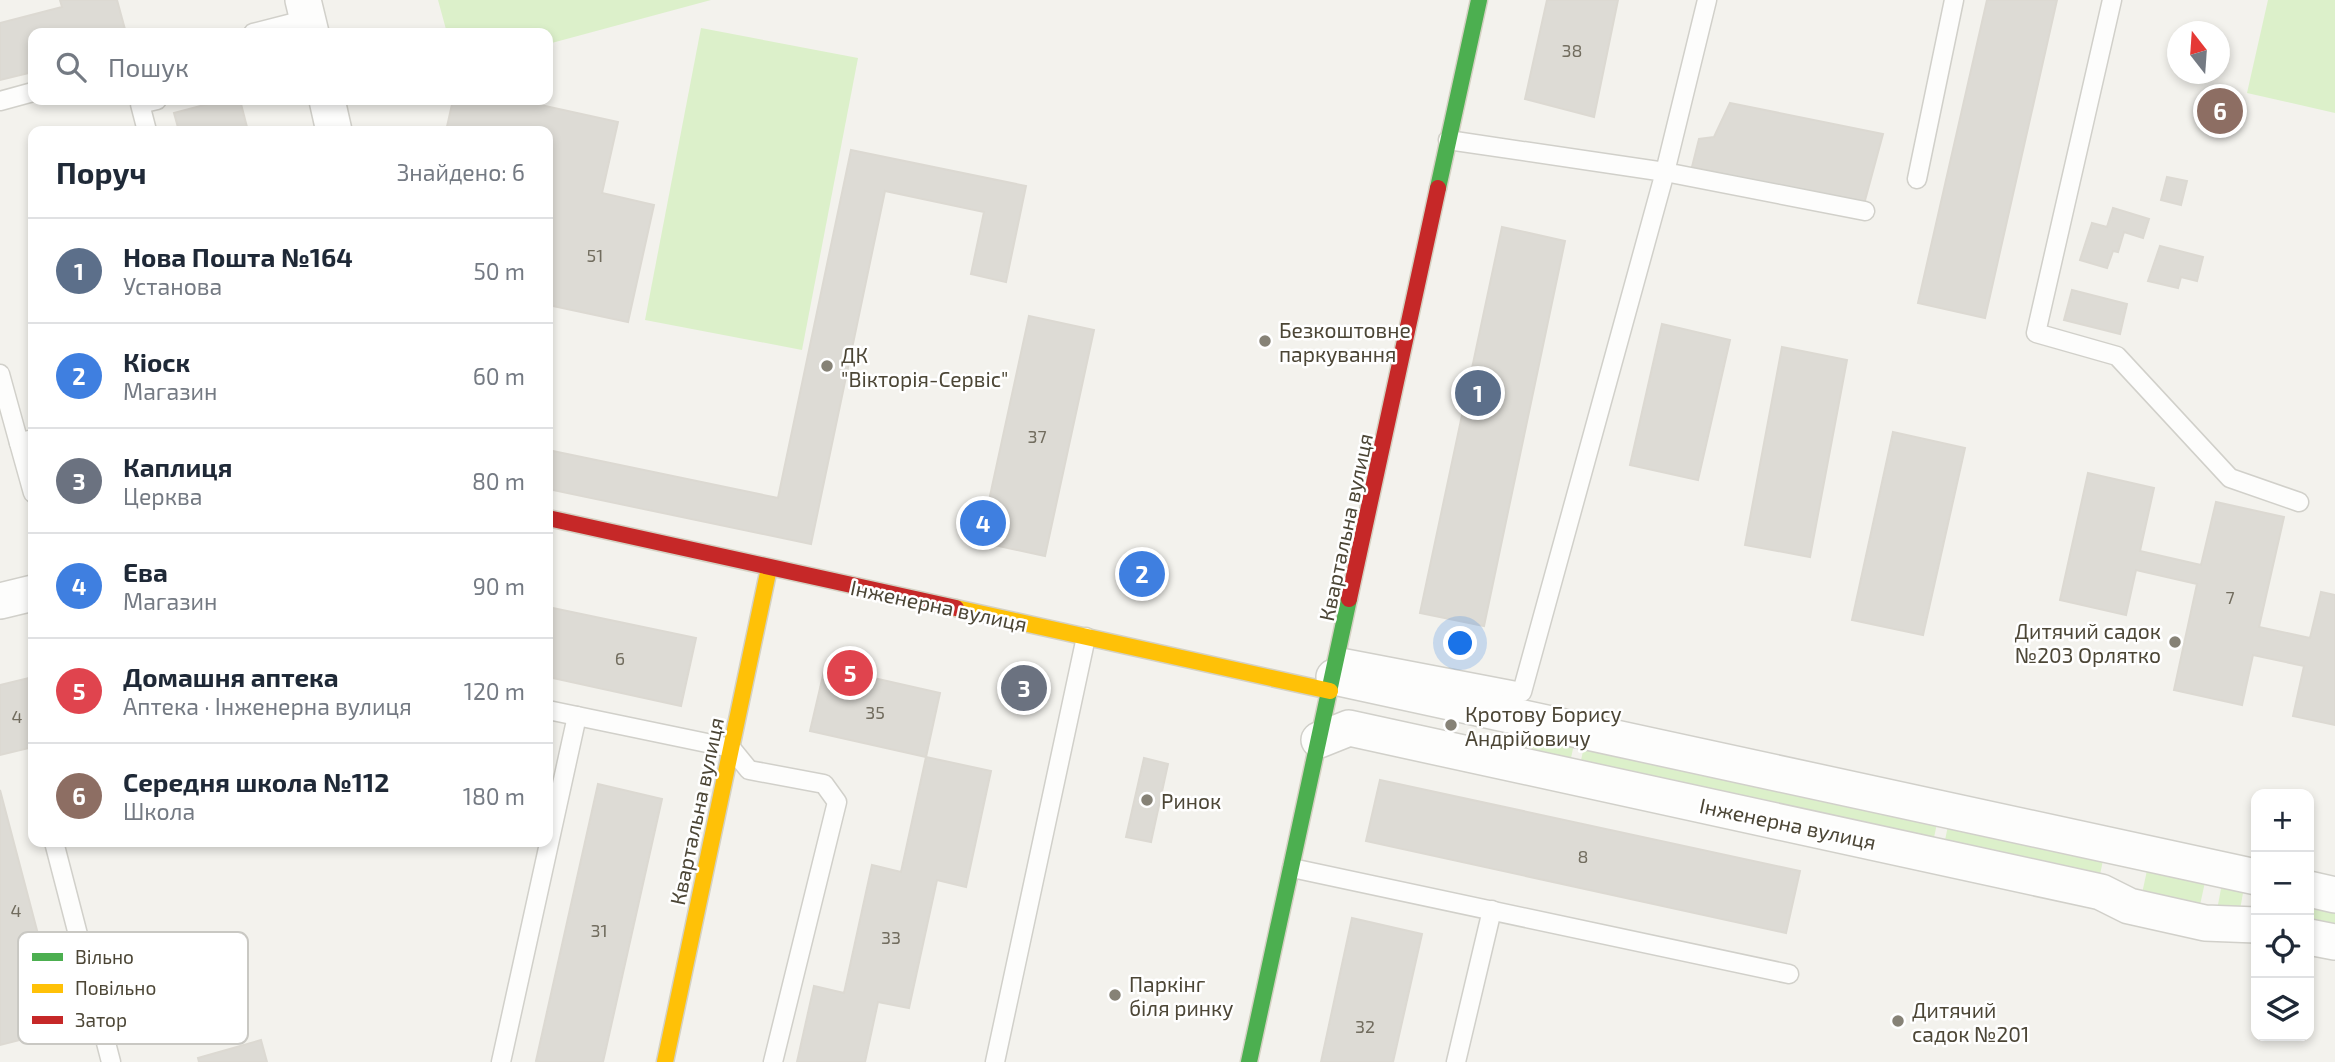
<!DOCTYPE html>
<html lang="uk">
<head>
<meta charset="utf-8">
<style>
	body { margin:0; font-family:"Exo 2",sans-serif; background:#f2f2f3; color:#1f2937 }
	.controls { position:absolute; right:21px; bottom:21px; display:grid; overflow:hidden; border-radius:14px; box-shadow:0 4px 10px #0003 }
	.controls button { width:63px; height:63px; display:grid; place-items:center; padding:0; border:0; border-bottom:2px solid #e0e1e3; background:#fff; color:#1f2937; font:35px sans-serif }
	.compass { position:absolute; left:2167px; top:21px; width:63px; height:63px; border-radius:50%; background:#fff; box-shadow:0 4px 10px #0003; rotate:343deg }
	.you { position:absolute; left:1461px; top:644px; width:24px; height:24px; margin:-18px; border:5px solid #fff; border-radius:50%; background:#1a73e8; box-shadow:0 0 0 10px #1a73e833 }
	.badge { display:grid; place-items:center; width:46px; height:46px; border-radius:50%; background:#b45309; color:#fff; font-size:23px; font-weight:700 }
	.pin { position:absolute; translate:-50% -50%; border:4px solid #fff; box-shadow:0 2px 7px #0006 }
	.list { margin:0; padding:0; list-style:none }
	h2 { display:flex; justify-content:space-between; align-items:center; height:91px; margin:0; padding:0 28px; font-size:30px }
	h2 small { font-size:23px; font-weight:400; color:#747a83 }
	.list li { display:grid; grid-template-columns:46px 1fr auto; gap:21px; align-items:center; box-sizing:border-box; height:105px; padding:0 28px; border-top:2px solid #e0e1e3 }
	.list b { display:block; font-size:26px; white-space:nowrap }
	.list p { margin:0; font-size:23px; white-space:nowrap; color:#747a83 }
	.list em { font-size:23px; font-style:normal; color:#747a83 }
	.icon { flex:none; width:38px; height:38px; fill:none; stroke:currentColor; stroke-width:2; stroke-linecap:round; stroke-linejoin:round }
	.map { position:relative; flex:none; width:2335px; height:1062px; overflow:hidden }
	.search { position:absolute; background:#fff; box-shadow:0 4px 10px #0003; left:28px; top:28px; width:525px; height:77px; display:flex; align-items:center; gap:18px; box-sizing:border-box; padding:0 24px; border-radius:14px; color:#747a83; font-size:26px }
	.panel { position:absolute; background:#fff; box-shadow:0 4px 10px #0003; left:28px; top:126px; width:525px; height:721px; border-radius:14px }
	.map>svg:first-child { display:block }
	.green { fill:#dcf0ca }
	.building { fill:#dddbd5; stroke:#dcd9d2; stroke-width:2 }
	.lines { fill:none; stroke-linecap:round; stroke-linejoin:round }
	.lane-casing { stroke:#d1d0ca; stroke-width:21 }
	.street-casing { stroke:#d1d0ca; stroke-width:38 }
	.fast-casing { stroke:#d4d1c3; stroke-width:19 }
	.slow-casing { stroke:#d4d1c3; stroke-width:19 }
	.jam-casing { stroke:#d4d1c3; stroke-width:19 }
	.lane { stroke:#fdfdfc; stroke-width:18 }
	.street { stroke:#fdfdfc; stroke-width:35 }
	.fast { stroke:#4caf50; stroke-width:16 }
	.slow { stroke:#ffc107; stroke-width:16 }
	.jam { stroke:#c62828; stroke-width:16 }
	.poi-dot { fill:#868276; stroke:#fff; stroke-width:2.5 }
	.labels { text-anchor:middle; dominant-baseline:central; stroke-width:5; stroke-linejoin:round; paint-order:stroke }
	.number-label { font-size:18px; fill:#716c5e }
	.poi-label { font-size:21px; fill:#4c4636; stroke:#fff; text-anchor:start }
	.street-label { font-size:21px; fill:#4c4636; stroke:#fff }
	.key { fill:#fff; stroke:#c9c8c3; stroke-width:2 }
	.key-label { font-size:19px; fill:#4c4636 }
</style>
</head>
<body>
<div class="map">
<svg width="2335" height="1062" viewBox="0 0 2335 1062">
	<rect width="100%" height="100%" fill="#f3f2ed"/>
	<!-- green -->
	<g class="green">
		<path d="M438 0H711L548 44V33H447Z"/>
		<path d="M2268 0H2335V113L2247 93Z"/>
		<path d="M701 28 858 58 802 350 645 320Z"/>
		<path d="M1530 725 1576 735 1569 767 1523 757Z"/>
		<path d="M1586 737 1939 814 1932 847 1579 770Z"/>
		<path d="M1950 816 2105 851 2098 884 1943 850Z"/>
		<path d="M2149 861 2207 873 2198 914 2140 903Z"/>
		<path d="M2223 878 2245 882 2239 915 2217 910Z"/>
		<path d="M2309 896 2335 902V937L2309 931Z"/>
	</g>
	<!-- building -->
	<g class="building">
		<path d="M60 0H117L126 33H33V72L0 80V23L62 7Z"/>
		<path d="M1547 0H1618L1594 117 1525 99Z"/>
		<path d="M1987 0H2057L1985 318 1918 303Z"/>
		<path d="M223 100H240L248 131H179L174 113Z"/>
		<path d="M453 100H518L618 122 602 193 654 205 628 322 548 305V131H446Z"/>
		<path d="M1730 103 1883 134 1864 204 1692 167 1699 139 1714 137Z"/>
		<path d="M851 150 1026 186 1006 282 971 274 984 212 885 191 811 544 548 489V450L778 498Z"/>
		<path d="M2167 177 2187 181 2181 205 2161 200Z"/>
		<path d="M2113 208 2149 219 2143 238 2124 232 2118 252 2113 251 2107 268 2080 260 2092 223 2107 227Z"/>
		<path d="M1502 227 1565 241 1484 626 1420 613Z"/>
		<path d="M2160 246 2203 257 2197 281 2181 277 2178 288 2148 281Z"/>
		<path d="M2072 290 2127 304 2120 334 2064 320Z"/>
		<path d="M1029 316 1094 330 1045 556 980 542Z"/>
		<path d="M1662 324 1730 340 1698 480 1630 465Z"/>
		<path d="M1782 347 1847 360 1810 557 1745 545Z"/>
		<path d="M1893 432 1965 448 1923 635 1852 620Z"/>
		<path d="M2088 473 2154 488 2140 551 2201 565 2216 502 2284 517 2259 627 2310 638 2321 592 2335 595V725L2293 716 2304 666 2253 655 2242 705 2174 690 2197 584 2136 570 2126 615 2060 600Z"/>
		<path d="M1130 556 1160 561 1154 593 1124 588Z"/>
		<path d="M548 607 696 638 681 706 548 677Z"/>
		<path d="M825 667 940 693 926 757 810 731Z"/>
		<path d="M33 677V747L0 755V685Z"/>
		<path d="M926 757 991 771 966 887 937 880 909 1008 878 1002 865 1062H797L814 986 844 993 872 865 901 872Z"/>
		<path d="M1144 758 1168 764 1151 842 1126 837Z"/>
		<path d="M1380 780 1800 871 1786 933 1366 841Z"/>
		<path d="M598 784 662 799 603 1062H541L536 1061Z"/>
		<path d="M0 790 63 1029 0 1045Z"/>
		<path d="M1352 918 1422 934 1393 1062H1321Z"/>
		<path d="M261 1040 267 1062H199L198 1058Z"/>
	</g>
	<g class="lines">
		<defs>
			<g id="lane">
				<path d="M1707 0 1665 172 1865 211"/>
				<path d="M2112 0 2036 333 2117 356 2230 478 2299 502"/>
				<path d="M253 33 308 19"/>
				<path d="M0 101 33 92"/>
				<path d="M147 131 140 104 157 100"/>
				<path d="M1917 179 1954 0"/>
				<path d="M0 374 19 443 33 439"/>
				<path d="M19 443 33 493"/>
				<path d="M1339 657 1522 692 1665 172 1448 140"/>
				<path d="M548 710 731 748 749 770 824 784 837 802 773 1062"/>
				<path d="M54 842 111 1062"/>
				<path d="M1292 868 1789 974"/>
				<path d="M501 1062 577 716"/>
				<path d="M995 1062 1086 637"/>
				<path d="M1456 1062 1492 910"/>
			</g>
			<g id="street">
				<path d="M303 0 311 33"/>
				<path d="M327 100 334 131"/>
				<path d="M0 601 33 593"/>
				<path d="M1334 677 2256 877"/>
				<path d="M1319 740 1349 728 2101 892 2129 906 2205 923 2256 925"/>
				<path d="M2309 889 2335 895"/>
				<path d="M2309 937 2335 942"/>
			</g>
			<g id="fast">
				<path d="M1438 188 1479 0"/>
				<path d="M1249 1062 1349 599"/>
			</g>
			<g id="slow">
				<path d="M956 608 1330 691"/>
				<path d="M665 1062 769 568"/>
			</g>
			<g id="jam">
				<path d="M548 518 956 608"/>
				<path d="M1349 599 1438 188"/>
			</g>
		</defs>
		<!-- lane casing -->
		<use href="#lane" class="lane-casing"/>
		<!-- street casing -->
		<use href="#street" class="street-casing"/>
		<!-- fast casing -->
		<use href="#fast" class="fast-casing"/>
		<!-- slow casing -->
		<use href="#slow" class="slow-casing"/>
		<!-- jam casing -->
		<use href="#jam" class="jam-casing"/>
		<!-- lane -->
		<use href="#lane" class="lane"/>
		<!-- street -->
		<use href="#street" class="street"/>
		<!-- fast -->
		<use href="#fast" class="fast"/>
		<!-- slow -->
		<use href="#slow" class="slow"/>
		<!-- jam -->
		<use href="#jam" class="jam"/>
	</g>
	<!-- markers -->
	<g class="poi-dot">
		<circle cx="1265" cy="341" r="7"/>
		<circle cx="827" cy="366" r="7"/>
		<circle cx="2175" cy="642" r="7"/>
		<circle cx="1451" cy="725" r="7"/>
		<circle cx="1147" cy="800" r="7"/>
		<circle cx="1115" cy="995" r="7"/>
		<circle cx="1898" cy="1021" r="7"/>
	</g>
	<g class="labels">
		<!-- number labels -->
		<g class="number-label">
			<text x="1572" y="50">38</text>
			<text x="595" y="255">51</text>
			<text x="1037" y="436">37</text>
			<text x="2230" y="597">7</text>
			<text x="620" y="658">6</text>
			<text x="875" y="712">35</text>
			<text x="17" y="716">4</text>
			<text x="1583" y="856">8</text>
			<text x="16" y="910">4</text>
			<text x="599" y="930">31</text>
			<text x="891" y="937">33</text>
			<text x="1365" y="1026">32</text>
		</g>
		<!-- poi labels -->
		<g class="poi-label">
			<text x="1279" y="329">Безкоштовне<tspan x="1279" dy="24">паркування</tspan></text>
			<text x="841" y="354">ДК<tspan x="841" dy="24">"Вікторія-Сервіс"</tspan></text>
			<text x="2161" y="630" text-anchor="end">Дитячий садок<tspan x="2161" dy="24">№203 Орлятко</tspan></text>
			<text x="1465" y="713">Кротову Борису<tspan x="1465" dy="24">Андрійовичу</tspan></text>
			<text x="1161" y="800">Ринок</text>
			<text x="1129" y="983">Паркінг<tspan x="1129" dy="24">біля ринку</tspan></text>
			<text x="1912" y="1009">Дитячий<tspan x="1912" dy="24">садок №201</tspan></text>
		</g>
		<!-- street labels -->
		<g class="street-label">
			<text transform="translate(1345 527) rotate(-78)">Квартальна вулиця</text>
			<text transform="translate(939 605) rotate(12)">Інженерна вулиця</text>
			<text transform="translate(696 811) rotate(-78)">Квартальна вулиця</text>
			<text transform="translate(1788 823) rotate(12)">Інженерна вулиця</text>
		</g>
	</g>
	<!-- legend -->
	<rect x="18" y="932" width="230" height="112" rx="10" class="key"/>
	<rect x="32" y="953" width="31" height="8" fill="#4caf50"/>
	<rect x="32" y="984" width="31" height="9" fill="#ffc107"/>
	<rect x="32" y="1016" width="31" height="8" fill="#c62828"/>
	<g class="key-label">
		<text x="75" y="964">Вільно</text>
		<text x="75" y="995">Повільно</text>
		<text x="75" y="1027">Затор</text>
	</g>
</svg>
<div class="controls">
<button>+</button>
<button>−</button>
<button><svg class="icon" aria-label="locate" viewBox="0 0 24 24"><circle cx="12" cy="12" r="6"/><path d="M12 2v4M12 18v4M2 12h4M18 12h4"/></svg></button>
<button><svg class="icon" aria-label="layers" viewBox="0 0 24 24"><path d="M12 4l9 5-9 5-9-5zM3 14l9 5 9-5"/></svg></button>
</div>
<svg class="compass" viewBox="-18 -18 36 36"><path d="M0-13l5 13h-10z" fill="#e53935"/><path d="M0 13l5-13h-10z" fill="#747a83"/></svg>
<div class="you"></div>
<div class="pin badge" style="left:1478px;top:393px;background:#5c6f8a">1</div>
<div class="pin badge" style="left:1142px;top:574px;background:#3f7fe0">2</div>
<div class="pin badge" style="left:1024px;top:688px;background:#6b7280">3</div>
<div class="pin badge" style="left:983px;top:523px;background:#3f7fe0">4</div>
<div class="pin badge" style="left:850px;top:673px;background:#e0444e">5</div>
<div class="pin badge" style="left:2220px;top:111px;background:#8d6e63">6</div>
<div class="search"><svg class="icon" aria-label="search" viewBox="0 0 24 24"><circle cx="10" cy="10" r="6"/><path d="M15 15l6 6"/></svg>Пошук</div>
<section class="panel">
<h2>Поруч<small>Знайдено: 6</small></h2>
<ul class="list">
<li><span class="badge" style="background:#5c6f8a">1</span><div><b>Нова Пошта №164</b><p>Установа</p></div><em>50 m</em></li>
<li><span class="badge" style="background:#3f7fe0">2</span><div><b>Кіоск</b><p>Магазин</p></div><em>60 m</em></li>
<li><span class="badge" style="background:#6b7280">3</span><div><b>Каплиця</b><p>Церква</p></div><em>80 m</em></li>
<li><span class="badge" style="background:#3f7fe0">4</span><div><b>Ева</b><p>Магазин</p></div><em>90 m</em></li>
<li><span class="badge" style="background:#e0444e">5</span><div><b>Домашня аптека</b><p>Аптека · Інженерна вулиця</p></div><em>120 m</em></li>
<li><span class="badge" style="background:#8d6e63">6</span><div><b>Середня школа №112</b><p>Школа</p></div><em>180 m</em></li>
</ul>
</section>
</div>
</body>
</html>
